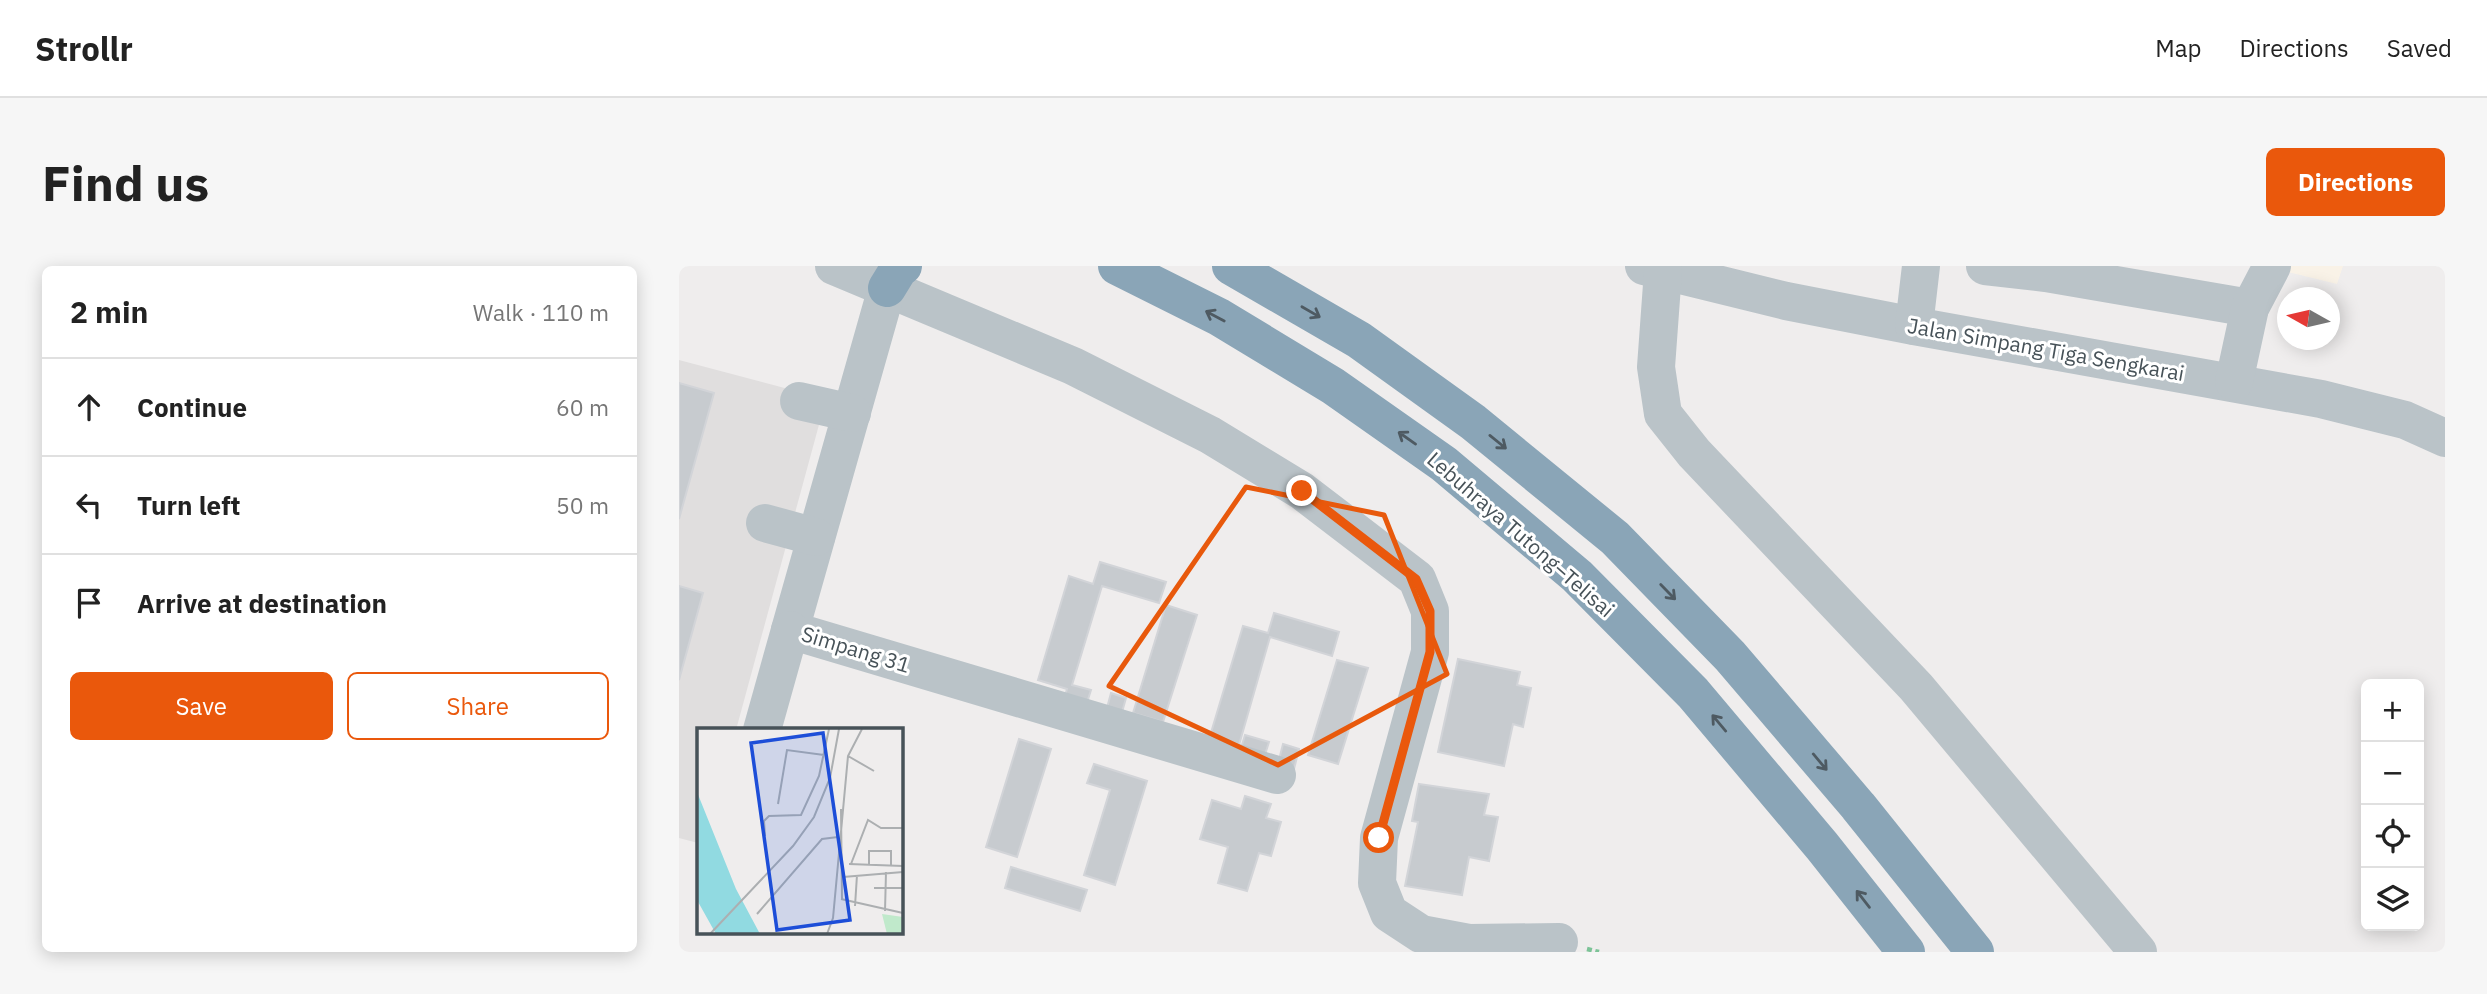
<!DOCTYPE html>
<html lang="en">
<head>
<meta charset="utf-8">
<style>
	body { margin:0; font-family:"IBM Plex Sans",sans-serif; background:#f6f6f6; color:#222 }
	.controls { position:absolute; right:21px; bottom:21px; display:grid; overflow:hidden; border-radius:10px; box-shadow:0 4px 18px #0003 }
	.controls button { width:63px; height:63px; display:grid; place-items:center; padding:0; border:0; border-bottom:2px solid #e0e0e0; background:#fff; color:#222; font:35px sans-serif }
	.compass { position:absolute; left:1598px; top:21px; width:63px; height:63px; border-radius:50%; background:#fff; box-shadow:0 4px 18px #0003; rotate:278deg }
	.stop { position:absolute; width:21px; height:21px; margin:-16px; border:5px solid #ea580c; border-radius:50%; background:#fff }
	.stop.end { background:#ea580c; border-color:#fff; box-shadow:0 2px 7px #0008 }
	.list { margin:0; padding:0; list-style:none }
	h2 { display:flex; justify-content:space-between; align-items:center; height:91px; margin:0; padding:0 28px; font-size:30px }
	h2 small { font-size:23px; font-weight:400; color:#767676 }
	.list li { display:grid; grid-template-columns:46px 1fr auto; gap:21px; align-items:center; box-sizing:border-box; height:98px; padding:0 28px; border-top:2px solid #e0e0e0 }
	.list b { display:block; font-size:26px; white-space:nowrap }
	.list em { font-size:23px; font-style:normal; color:#767676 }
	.actions { display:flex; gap:14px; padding:21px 28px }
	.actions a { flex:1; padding:16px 0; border:2px solid #ea580c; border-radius:10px; text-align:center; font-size:24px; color:#ea580c }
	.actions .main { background:#ea580c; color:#fff }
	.icon { flex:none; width:38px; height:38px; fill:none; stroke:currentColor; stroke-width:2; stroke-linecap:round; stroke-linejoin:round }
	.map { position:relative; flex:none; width:1766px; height:686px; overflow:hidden; border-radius:10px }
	header { display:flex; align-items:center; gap:42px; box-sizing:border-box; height:98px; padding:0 35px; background:#fff; border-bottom:2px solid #e0e0e0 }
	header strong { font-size:33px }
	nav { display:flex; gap:38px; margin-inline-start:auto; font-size:24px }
	.intro { display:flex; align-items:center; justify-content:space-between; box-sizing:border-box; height:168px; padding:0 42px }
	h1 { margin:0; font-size:49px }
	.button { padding:18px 32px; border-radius:10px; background:#ea580c; color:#fff; font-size:24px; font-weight:700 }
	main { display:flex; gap:42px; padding:0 42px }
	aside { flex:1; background:#fff; border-radius:10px; box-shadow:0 4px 18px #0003 }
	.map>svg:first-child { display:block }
	.commercial { fill:#f9f2e7 }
	.education { fill:#e0dede }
	.building { fill:#c7cbcf; stroke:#d2d4d8; stroke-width:2 }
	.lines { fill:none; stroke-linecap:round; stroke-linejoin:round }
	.path { stroke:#7cc397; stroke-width:4.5; stroke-dasharray:5 3.5; stroke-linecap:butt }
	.minor { stroke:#bac3c8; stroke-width:38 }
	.highway { stroke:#8aa5b7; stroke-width:38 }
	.oneway { stroke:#4e5a62 }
	.route { stroke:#ea580c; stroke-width:9 }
	.marked { fill:none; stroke:#e8590c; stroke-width:5; stroke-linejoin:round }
	.labels { text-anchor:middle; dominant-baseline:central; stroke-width:6; stroke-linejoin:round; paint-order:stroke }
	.street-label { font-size:21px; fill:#475258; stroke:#fff }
	.inset-road { fill:none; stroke:#acafb1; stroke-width:2 }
	.view { fill:#1d4ed8; fill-opacity:0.15; stroke:#1d4ed8; stroke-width:3.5 }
	.inset-edge { fill:none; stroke:#475258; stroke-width:3.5 }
</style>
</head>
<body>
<header>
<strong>Strollr</strong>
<nav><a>Map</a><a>Directions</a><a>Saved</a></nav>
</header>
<div class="intro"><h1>Find us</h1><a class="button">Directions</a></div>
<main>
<aside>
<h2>2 min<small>Walk · 110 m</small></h2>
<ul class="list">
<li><svg class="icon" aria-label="ahead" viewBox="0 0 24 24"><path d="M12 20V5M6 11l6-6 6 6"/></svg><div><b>Continue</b></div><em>60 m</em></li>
<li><svg class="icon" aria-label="left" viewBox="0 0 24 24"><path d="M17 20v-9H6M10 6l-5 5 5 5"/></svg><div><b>Turn left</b></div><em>50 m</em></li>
<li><svg class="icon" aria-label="arrive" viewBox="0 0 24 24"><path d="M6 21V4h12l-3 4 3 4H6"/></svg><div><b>Arrive at destination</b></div></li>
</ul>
<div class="actions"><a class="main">Save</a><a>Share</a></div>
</aside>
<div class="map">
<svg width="1766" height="686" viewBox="0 0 1766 686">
	<rect width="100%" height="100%" fill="#efeded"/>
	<!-- commercial -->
	<path class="commercial" d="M1585 0H1664L1658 18Z"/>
	<!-- education -->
	<path class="education" d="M0 94 147 133 57 464H19V577L0 572Z"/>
	<!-- building -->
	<g class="building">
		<path d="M0 117 35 127 0 253Z"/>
		<path d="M421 296 487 316 480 337 423 320 393 419 412 424 405 446 383 440 388 423 359 414 390 310 414 318Z"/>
		<path d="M0 320 24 327 0 414Z"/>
		<path d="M487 339 518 349 484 456 454 447Z"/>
		<path d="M595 347 660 366 653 390 591 371 560 479 531 470 564 360 589 367Z"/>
		<path d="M779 393 841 406 838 419 852 422 844 461 834 458 825 500 759 486Z"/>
		<path d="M658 394 689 402 659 498 629 489Z"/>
		<path d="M432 427 447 432 440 457 425 453Z"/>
		<path d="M566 469 590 476 584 495 560 489Z"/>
		<path d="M340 473 372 483 338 591 307 581Z"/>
		<path d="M604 478 620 483 614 507 598 502Z"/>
		<path d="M415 498 468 515 436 619 405 609 431 524 408 517Z"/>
		<path d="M740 518 810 528 805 549 819 551 810 595 790 591 783 629 726 620 739 556 733 555Z"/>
		<path d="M566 530 592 538 587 552 602 556 592 590 580 587 568 625 539 617 549 581 521 573 533 534 562 543Z"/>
		<path d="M332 601 408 624 401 645 326 622Z"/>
	</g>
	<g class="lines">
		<!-- path -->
		<path class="path" d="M908 683 920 686"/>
		<!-- minor -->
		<g class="minor">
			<path d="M155 0 394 100 531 169 623 225 738 313 751 345V386L700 572 698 617 710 647 742 668 790 677 880 676"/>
			<path d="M965 0 1107 35 1235 60 1642 133 1726 154 1766 172"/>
			<path d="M1306 0 1367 7 1571 42"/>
			<path d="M984 5 977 101 984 148 1015 187 1237 421 1459 686"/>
			<path d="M208 22 111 364 598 509"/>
			<path d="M1235 60 1242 0"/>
			<path d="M1555 116 1571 42 1593 0"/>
			<path d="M120 135 173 147"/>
			<path d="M86 257 137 271"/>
			<path d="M83 464 111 364"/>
		</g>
		<!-- highway -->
		<g class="highway">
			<path d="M438 0 540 51 654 120 765 198 898 310 1014 427 1143 580 1227 686"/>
			<path d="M552 0 680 74 794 156 936 272 1051 390 1179 540 1296 686"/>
			<path d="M208 22 219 4 224 0"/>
		</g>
	</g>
	<!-- one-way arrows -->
	<defs><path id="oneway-shaft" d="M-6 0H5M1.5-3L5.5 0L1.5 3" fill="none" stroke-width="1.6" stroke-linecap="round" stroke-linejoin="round" transform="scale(1.75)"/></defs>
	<g class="oneway">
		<use href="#oneway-shaft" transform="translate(632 46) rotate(30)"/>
		<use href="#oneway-shaft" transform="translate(536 50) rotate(-152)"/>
		<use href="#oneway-shaft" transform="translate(728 172) rotate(-145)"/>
		<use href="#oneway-shaft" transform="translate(819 176) rotate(39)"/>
		<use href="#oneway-shaft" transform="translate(989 326) rotate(46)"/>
		<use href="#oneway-shaft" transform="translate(1040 457) rotate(-130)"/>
		<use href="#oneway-shaft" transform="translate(1141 496) rotate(50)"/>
		<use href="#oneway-shaft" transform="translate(1184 633) rotate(-128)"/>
	</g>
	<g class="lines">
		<!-- route -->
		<path class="route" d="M623 225 737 313 751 345V386L700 572"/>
	</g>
	<!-- marked area -->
	<path class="marked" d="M567 221 705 249 768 408 599 499 430 420Z"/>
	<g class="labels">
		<!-- street labels -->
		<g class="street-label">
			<text transform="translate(1367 83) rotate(10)">Jalan Simpang Tiga Sengkarai</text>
			<text transform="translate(842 268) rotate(41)">Lebuhraya Tutong–Telisai</text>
			<text transform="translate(177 383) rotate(17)">Simpang 31</text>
		</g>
	</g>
	<!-- overview -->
	<g transform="translate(18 462)">
		<rect width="206" height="206" fill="#efeded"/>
		<path d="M185 186 206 189V206H190Z" fill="#c0e9cb"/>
		<path d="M0 64 39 161 63 206H19L0 172Z" fill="#91dae1"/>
		<path class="inset-road" d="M151 28 177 43M81 76 90 22 127 27M144 81 145 172M68 108 67 93 72 88 104 87 122 48 132 1M152 136 206 138M154 136 171 92 184 100H206M172 137V123H194V138M146 149 206 144M177 160H206M144 171 206 185M158 178 160 147M188 183 189 144M60 186 125 111 141 109M13 206 96 118 117 89 133 50 142 1M130 206 136 190 151 28 165 1"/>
		<path class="view" d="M126 5 153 192 80 202 54 15Z"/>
		<rect width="206" height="206" class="inset-edge"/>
	</g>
</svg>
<div class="controls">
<button>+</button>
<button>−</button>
<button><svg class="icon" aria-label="locate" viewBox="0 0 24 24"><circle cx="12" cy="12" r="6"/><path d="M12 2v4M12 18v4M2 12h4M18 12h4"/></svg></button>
<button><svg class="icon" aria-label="layers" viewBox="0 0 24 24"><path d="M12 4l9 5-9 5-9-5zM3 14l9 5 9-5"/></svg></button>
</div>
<svg class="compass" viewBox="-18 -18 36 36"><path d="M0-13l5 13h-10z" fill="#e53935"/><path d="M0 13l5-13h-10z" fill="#767676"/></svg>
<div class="stop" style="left:700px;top:572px"></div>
<div class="stop end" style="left:623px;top:225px"></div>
</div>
</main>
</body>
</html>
